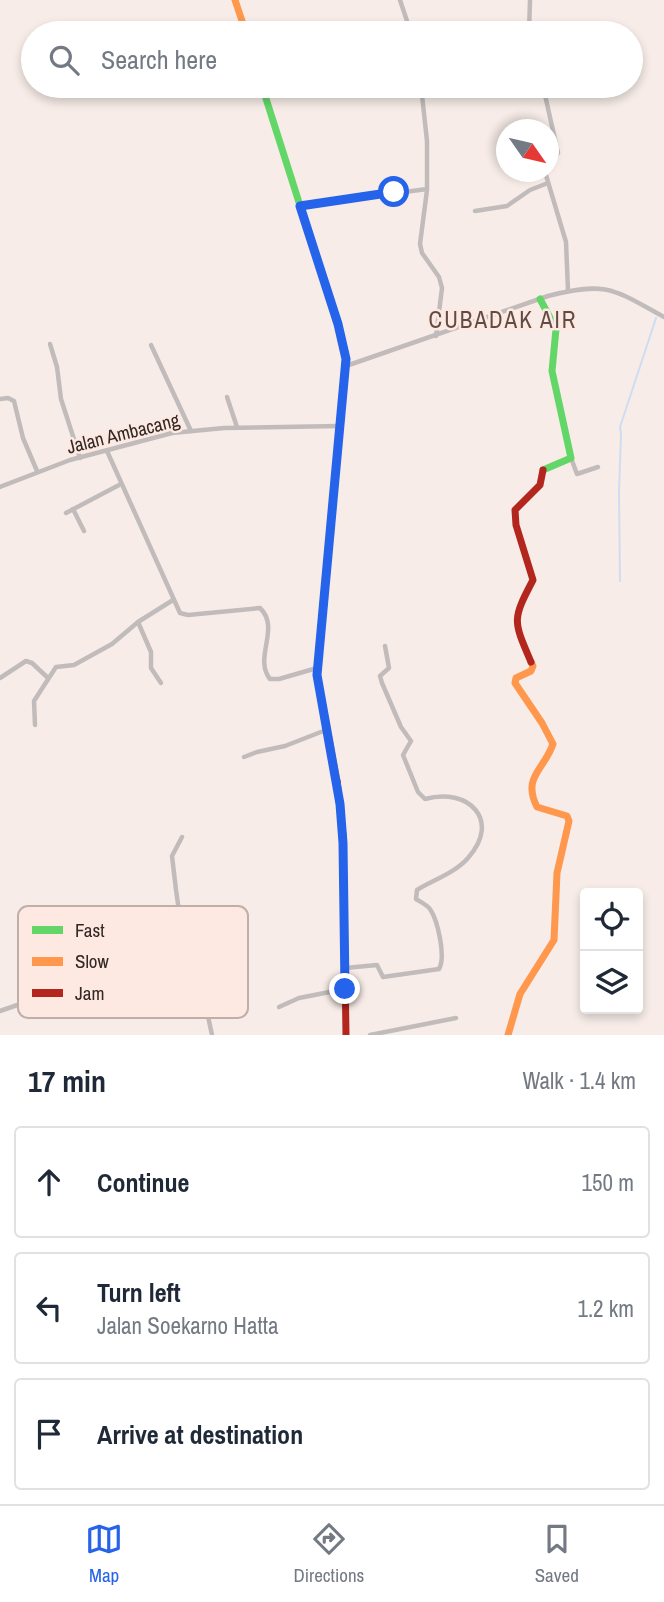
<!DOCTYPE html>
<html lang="en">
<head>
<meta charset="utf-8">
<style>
	body { margin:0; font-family:"Archivo Narrow",sans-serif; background:#f6f6f7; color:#1f2937 }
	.controls { position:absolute; right:21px; bottom:21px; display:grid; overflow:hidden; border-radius:7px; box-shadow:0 4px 10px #0003 }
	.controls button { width:63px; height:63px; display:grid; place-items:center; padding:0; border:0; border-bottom:2px solid #e0e1e3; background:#fff; color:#1f2937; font:35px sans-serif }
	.compass { position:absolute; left:496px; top:119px; width:63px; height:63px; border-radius:50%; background:#fff; box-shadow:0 4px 10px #0003; rotate:124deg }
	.stop { position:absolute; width:21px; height:21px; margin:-16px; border:5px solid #2563eb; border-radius:50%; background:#fff }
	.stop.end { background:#2563eb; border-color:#fff; box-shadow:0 2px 7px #0008 }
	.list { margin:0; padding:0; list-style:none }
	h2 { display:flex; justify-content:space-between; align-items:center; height:91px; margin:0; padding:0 28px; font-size:30px }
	h2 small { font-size:23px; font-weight:400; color:#747a83 }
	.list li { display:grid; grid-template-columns:46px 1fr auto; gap:21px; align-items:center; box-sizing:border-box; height:112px; margin:0 14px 14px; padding:0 14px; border:2px solid #e0e1e3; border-radius:7px }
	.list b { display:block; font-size:26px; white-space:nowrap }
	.list p { margin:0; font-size:23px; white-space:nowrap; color:#747a83 }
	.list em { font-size:23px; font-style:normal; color:#747a83 }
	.icon { flex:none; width:38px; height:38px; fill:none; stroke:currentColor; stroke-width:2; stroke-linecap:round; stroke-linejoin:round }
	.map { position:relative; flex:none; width:664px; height:1035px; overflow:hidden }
	.search { position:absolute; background:#fff; box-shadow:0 4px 10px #0003; left:21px; right:21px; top:21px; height:77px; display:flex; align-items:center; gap:18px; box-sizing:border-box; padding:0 24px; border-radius:38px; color:#747a83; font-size:26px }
	.sheet { height:469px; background:#fff }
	nav { display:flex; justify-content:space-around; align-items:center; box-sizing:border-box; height:98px; border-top:2px solid #e0e1e3; background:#fff; font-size:19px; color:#747a83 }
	nav a { display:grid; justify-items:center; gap:4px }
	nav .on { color:#2563eb }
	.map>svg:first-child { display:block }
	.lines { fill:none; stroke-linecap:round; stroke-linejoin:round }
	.stream { stroke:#cfddf3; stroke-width:2 }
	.street { stroke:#c1bcbb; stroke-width:4.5 }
	.fast { stroke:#63d668; stroke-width:7 }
	.slow { stroke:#ff974d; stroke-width:7 }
	.jam { stroke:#b3261e; stroke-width:7 }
	.route { stroke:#2563eb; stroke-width:9 }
	.labels { text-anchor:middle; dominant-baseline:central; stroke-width:5; stroke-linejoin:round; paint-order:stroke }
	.street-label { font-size:19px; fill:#322825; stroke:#fde9e1 }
	.quarter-label { font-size:23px; letter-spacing:2px; fill:#604c44; stroke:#fde9e1 }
	.key { fill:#fde9e1; stroke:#c0afa9; stroke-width:2 }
	.key-label { font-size:19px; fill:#322825 }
</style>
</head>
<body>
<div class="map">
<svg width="664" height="1035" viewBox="0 0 664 1035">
	<rect width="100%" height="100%" fill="#f7ece7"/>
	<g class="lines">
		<!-- stream -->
		<path class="stream" d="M620 581 619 492 621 434 620 427 656 318"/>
		<!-- street -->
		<g class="street">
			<path d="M400 0 411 33"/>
			<path d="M529 33 530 0"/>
			<path d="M543 86 558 153 548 165"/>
			<path d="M545 172 566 242 568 291"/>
			<path d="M427 190 420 244 422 253 439 277 442 288 436 336"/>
			<path d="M300 206 427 189V141L421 86"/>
			<path d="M475 211 507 206 530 190 548 183"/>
			<path d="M50 344 57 367 61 399 80 458"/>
			<path d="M151 345 191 431"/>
			<path d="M346 366 548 296C607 281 613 289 664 317"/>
			<path d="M227 397 237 427"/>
			<path d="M0 399 8 398 14 401 23 438 37 471"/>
			<path d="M107 451 180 613 188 615 260 608C281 628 253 658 270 679H279L317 668"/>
			<path d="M571 458 577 474 598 467"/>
			<path d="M0 487 70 460 172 433 224 428 339 426"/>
			<path d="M73 509 84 531"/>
			<path d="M66 513 121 484"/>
			<path d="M138 622 151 652V668L161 683"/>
			<path d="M0 678 26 661 32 663 48 678"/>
			<path d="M35 725 34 701 56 667 74 665 112 644 138 622 173 600"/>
			<path d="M244 757 257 752 285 746 326 730"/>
			<path d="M182 837 172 856 176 890 179 911 195 955 212 1035"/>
			<path d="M345 968 377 965 383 977 439 969C446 957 438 921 430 909 427 905 421 902 416 899L417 890C433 880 455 873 468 858 502 820 468 787 425 799L418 792 403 755 411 741 401 727 382 683 380 676 389 668 385 646"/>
			<path d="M279 1007 299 998 345 989"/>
			<path d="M0 1011 26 1002 61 1015 153 1011 207 1014"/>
			<path d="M370 1035 456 1018"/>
		</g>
		<!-- fast -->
		<g class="fast">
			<path d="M262 86 338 325 346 359 333 498"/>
			<path d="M540 299 556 329 552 371 571 458 543 470"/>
		</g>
		<!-- slow -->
		<g class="slow">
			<path d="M235 0 246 33"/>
			<path d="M333 498 317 675 337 781"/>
			<path d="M508 1035 520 994 554 940 557 873 569 821 567 816 537 807C522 777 544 770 553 744L542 723 515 683 516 678 531 671 533 666 531 662"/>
		</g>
		<!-- jam -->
		<g class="jam">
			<path d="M531 662C513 620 512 620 533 580L516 525 515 510 540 485 543 470"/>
			<path d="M337 781 343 836 346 1035"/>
		</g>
	</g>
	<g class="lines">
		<!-- route -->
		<path class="route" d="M345 989 343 843 340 804 317 675 346 359 338 324 300 206 394 192"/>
	</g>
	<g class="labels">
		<!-- street labels -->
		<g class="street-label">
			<text transform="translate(123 433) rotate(-14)">Jalan Ambacang</text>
		</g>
		<!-- quarter labels -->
		<g class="quarter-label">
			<text x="503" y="319">CUBADAK AIR</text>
		</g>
	</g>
	<!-- legend -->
	<rect x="18" y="906" width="230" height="112" rx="10" class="key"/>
	<rect x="32" y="926" width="31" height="8" fill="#63d668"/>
	<rect x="32" y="957" width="31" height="9" fill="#ff974d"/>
	<rect x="32" y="989" width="31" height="8" fill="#b3261e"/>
	<g class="key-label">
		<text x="75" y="937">Fast</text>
		<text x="75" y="968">Slow</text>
		<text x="75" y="1000">Jam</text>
	</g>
</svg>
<div class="controls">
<button><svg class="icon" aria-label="locate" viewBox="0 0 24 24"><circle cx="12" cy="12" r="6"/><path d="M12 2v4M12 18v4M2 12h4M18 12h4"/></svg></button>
<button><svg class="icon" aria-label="layers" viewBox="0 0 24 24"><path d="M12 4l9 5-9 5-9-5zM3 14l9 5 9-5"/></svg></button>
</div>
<svg class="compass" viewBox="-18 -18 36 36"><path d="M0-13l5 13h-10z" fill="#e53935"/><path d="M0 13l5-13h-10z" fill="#747a83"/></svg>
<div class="stop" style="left:394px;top:192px"></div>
<div class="stop end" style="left:345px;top:989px"></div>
<div class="search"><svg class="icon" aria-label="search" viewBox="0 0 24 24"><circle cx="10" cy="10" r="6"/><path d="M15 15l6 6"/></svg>Search here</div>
</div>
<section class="sheet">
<h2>17 min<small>Walk · 1.4 km</small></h2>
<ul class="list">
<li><svg class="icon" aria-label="ahead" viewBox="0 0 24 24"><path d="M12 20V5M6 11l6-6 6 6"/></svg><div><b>Continue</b></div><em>150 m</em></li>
<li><svg class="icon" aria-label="left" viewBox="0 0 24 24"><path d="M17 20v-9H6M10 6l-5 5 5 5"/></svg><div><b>Turn left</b><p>Jalan Soekarno Hatta</p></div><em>1.2 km</em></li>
<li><svg class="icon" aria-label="arrive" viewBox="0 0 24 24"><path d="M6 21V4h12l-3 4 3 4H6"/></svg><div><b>Arrive at destination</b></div></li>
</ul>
</section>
<nav>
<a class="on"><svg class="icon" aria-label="map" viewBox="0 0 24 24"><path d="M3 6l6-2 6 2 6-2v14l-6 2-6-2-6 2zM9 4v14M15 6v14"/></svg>Map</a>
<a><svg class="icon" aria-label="directions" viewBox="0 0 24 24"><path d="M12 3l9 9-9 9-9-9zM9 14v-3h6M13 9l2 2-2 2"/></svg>Directions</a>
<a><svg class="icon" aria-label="saved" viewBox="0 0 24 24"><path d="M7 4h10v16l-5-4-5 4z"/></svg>Saved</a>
</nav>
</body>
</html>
